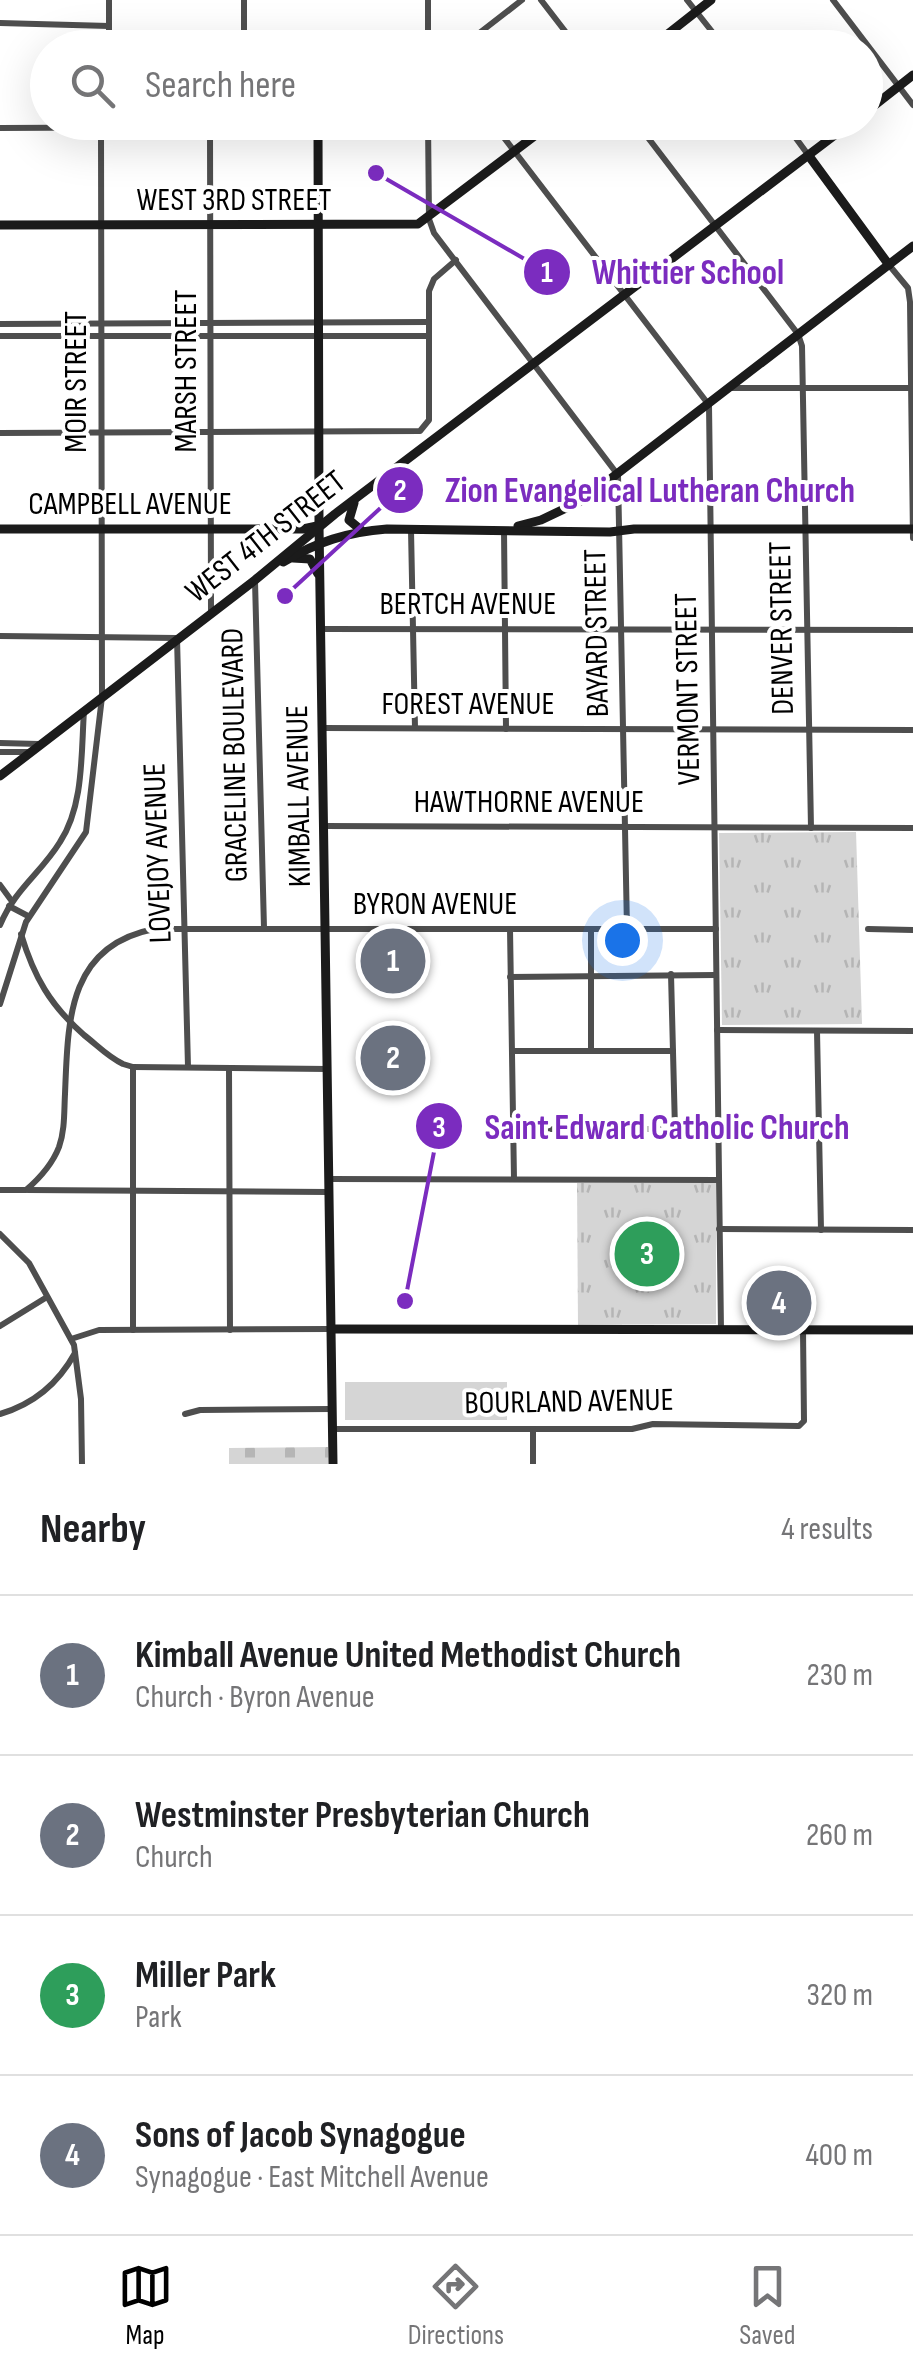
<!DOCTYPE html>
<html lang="en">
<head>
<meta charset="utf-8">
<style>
	body { margin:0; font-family:"Sofia Sans Condensed",sans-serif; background:#f6f6f6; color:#202124 }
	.you { position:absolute; left:622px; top:940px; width:35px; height:35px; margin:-25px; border:8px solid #fff; border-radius:50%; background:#1a73e8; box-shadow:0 0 0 15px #1a73e833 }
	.badge { display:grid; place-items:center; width:65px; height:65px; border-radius:50%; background:#000; color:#fff; font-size:32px; font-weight:700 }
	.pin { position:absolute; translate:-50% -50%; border:5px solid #fff; box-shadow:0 2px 10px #0006 }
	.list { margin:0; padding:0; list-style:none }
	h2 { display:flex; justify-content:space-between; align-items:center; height:130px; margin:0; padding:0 40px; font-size:42px }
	h2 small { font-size:32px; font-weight:400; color:#757577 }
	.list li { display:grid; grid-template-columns:65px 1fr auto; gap:30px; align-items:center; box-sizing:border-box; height:160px; padding:0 40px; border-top:2px solid #e0e0e0 }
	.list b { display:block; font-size:38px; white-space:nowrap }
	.list p { margin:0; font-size:32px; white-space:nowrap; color:#757577 }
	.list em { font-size:32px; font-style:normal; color:#757577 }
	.icon { flex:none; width:55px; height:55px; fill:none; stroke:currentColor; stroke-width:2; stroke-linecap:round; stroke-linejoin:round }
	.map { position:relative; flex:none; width:913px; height:1464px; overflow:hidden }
	.search { position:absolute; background:#fff; box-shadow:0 10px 40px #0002; left:30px; right:30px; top:30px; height:110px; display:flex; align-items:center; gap:25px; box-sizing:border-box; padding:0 35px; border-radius:55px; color:#757577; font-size:38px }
	.sheet { height:770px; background:#fff }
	nav { display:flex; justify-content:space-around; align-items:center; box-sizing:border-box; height:140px; border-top:2px solid #e0e0e0; background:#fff; font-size:28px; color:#757577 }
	nav a { display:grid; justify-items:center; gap:5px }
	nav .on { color:#000 }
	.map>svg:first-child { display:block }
	.green { fill:#d5d5d5 }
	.cemetery { fill:url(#cemetery-stones) }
	.park { fill:url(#park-tufts) }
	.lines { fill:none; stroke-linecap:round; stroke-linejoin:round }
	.street { stroke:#4e4e4e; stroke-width:6 }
	.secondary { stroke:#1b1b1b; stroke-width:9 }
	.labels { text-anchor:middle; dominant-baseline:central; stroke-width:8; stroke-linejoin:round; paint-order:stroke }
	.street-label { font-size:32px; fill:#000; stroke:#fff }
	.leader { fill:none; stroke:#7b2cbf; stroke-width:4 }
	.callout-dot { fill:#7b2cbf; stroke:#fff; stroke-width:4 }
	.mark-label { font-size:30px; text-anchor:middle; font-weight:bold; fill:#fff }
	.callout-label { font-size:35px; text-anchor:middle; font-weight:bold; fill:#7b2cbf; stroke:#fff; stroke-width:8; stroke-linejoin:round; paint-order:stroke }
</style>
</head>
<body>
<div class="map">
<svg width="913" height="1464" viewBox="0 0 913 1464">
	<defs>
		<pattern id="cemetery-stones" width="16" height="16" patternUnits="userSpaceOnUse" patternTransform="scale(2.5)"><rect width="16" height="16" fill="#d5d5d5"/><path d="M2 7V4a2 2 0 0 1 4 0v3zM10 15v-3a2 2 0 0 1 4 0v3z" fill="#b5b5b5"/></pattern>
		<pattern id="park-tufts" width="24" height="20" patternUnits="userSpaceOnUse" patternTransform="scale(2.5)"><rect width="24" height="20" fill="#d5d5d5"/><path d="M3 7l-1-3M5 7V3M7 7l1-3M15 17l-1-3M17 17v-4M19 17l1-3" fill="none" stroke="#b5b5b5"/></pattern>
	</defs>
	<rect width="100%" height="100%" fill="#fff"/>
	<!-- green -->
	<rect class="green" x="345" y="1382" width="162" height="38"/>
	<!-- cemetery -->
	<path class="cemetery" d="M328 1447V1464H229V1448Z"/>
	<!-- park -->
	<g class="park">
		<path d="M856 832 862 1024 722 1025 719 833Z"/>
		<path d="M577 1183H716V1324L578 1325Z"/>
	</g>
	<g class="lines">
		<!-- street -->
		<g class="street">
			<path d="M428 0V48"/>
			<path d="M541 0 578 48"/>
			<path d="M687 0 725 48"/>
			<path d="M833 0 913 105"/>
			<path d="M0 23 109 26"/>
			<path d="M109 48V0"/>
			<path d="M244 48V0"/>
			<path d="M460 48 522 0"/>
			<path d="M428 122 429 219 434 233 618 475 627 929"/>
			<path d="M492 122 709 405 721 1330"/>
			<path d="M636 122 798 334 802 346 811 828"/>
			<path d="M784 122 809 156"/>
			<path d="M210 127 211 614"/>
			<path d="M0 128 429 126"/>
			<path d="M889 265 908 288 910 302 913 538"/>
			<path d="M0 324 429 322"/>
			<path d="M0 336H429"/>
			<path d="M731 388H912"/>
			<path d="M0 433 420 431 429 420V291L434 279 456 260"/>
			<path d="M411 530 415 728"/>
			<path d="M504 530 506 729"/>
			<path d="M255 581 264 928"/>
			<path d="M322 629 913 630"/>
			<path d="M0 636 177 638 188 1067"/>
			<path d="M323 728 913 730"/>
			<path d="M0 743 39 744"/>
			<path d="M0 752H30"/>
			<path d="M325 826 913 828"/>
			<path d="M0 885 11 900"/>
			<path d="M9 906 28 916"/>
			<path d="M0 925C15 889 41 873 60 842 84 805 81 754 84 711"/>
			<path d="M510 929 514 1179"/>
			<path d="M591 929V1051"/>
			<path d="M868 929 913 930"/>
			<path d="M21 934C34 977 50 1005 84 1035 97 1045 108 1057 123 1064L133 1067 328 1069"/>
			<path d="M671 974 675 1129"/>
			<path d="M510 977 716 975"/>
			<path d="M0 1004 26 922 86 832 102 697 101 128"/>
			<path d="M717 1030 913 1031"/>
			<path d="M817 1031 821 1230"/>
			<path d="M512 1051H673"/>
			<path d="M133 1067V1330"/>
			<path d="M229 1068 230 1330"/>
			<path d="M514 1129H718"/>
			<path d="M329 1179 719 1180"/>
			<path d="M0 1190H26C40 1178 52 1165 59 1147 65 1130 64 1112 65 1094 68 1022 67 946 154 929H716"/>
			<path d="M28 1190 329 1192"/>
			<path d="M719 1229 913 1230"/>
			<path d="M0 1234 29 1263 74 1345 81 1399 82 1464"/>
			<path d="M0 1326 47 1297"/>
			<path d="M71 1339 99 1330 332 1329"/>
			<path d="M0 1414C34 1404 58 1384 75 1353"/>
			<path d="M185 1414 200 1410 332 1409"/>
			<path d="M333 1429H632L653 1424 799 1426 804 1421 803 1330"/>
			<path d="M533 1429V1464"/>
		</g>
		<!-- secondary -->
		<g class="secondary">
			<path d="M650 48 711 0"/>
			<path d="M866 112 913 75"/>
			<path d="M318 126 319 526 333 1464"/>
			<path d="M809 156 889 265"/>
			<path d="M0 225 418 224 553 122"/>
			<path d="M354 503 349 520 361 530"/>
			<path d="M518 526 541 520 583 500 913 246"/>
			<path d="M0 529H303L317 526"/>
			<path d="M293 558 310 559 318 574"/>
			<path d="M283 562C317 542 347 532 387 529L610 532 634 529H913"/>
			<path d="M0 776 255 580 335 514 852 122"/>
			<path d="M332 1329 913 1330"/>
		</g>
	</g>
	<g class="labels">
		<!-- street labels -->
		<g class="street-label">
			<text x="234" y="200">WEST 3RD STREET</text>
			<text transform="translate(186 371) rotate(-90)">MARSH STREET</text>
			<text transform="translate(76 382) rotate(-90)">MOIR STREET</text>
			<text x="130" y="504">CAMPBELL AVENUE</text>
			<text transform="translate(266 537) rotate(-38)">WEST 4TH STREET</text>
			<text x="468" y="604">BERTCH AVENUE</text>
			<text transform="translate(782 628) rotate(-91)">DENVER STREET</text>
			<text transform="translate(597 633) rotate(-91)">BAYARD STREET</text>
			<text transform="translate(688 689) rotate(-91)">VERMONT STREET</text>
			<text x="468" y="704">FOREST AVENUE</text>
			<text transform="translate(235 755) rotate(-91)">GRACELINE BOULEVARD</text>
			<text transform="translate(299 796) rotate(-91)">KIMBALL AVENUE</text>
			<text x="529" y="802">HAWTHORNE AVENUE</text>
			<text transform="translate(158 853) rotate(-92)">LOVEJOY AVENUE</text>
			<text x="435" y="904">BYRON AVENUE</text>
			<text transform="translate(569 1402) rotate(-1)">BOURLAND AVENUE</text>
		</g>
	</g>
	<!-- callouts -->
	<path class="leader" d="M376 173L547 272M285 596L400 490M405 1301L439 1126"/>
	<g class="callout-dot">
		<circle cx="376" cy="173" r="10"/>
		<circle cx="285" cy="596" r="10"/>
		<circle cx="405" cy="1301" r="10"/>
		<circle cx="547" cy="272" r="25"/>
		<circle cx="400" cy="490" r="25"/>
		<circle cx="439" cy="1126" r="25"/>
	</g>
	<g class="mark-label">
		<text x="547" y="282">1</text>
		<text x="400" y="500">2</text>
		<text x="439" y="1137">3</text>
	</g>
	<g class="callout-label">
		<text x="688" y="284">Whittier School</text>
		<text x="650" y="502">Zion Evangelical Lutheran Church</text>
		<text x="667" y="1139">Saint Edward Catholic Church</text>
	</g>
</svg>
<div class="you"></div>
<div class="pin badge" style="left:393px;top:961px;background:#6b7280">1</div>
<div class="pin badge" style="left:393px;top:1058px;background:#6b7280">2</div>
<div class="pin badge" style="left:647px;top:1254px;background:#2e9e5b">3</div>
<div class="pin badge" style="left:779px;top:1303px;background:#6b7280">4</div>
<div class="search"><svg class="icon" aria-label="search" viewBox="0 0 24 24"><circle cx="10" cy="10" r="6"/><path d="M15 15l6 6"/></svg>Search here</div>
</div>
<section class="sheet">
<h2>Nearby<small>4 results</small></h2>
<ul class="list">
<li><span class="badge" style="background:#6b7280">1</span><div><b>Kimball Avenue United Methodist Church</b><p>Church · Byron Avenue</p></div><em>230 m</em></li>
<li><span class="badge" style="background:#6b7280">2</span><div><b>Westminster Presbyterian Church</b><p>Church</p></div><em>260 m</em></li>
<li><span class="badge" style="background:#2e9e5b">3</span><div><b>Miller Park</b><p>Park</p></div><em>320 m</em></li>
<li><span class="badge" style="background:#6b7280">4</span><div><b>Sons of Jacob Synagogue</b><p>Synagogue · East Mitchell Avenue</p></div><em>400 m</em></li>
</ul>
</section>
<nav>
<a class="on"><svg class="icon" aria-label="map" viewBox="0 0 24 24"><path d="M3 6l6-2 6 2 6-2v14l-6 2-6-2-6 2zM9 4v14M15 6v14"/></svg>Map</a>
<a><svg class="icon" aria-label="directions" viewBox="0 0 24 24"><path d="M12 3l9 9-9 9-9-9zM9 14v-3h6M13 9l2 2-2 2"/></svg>Directions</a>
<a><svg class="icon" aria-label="saved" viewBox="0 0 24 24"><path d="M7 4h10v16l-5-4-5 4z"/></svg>Saved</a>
</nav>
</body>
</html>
